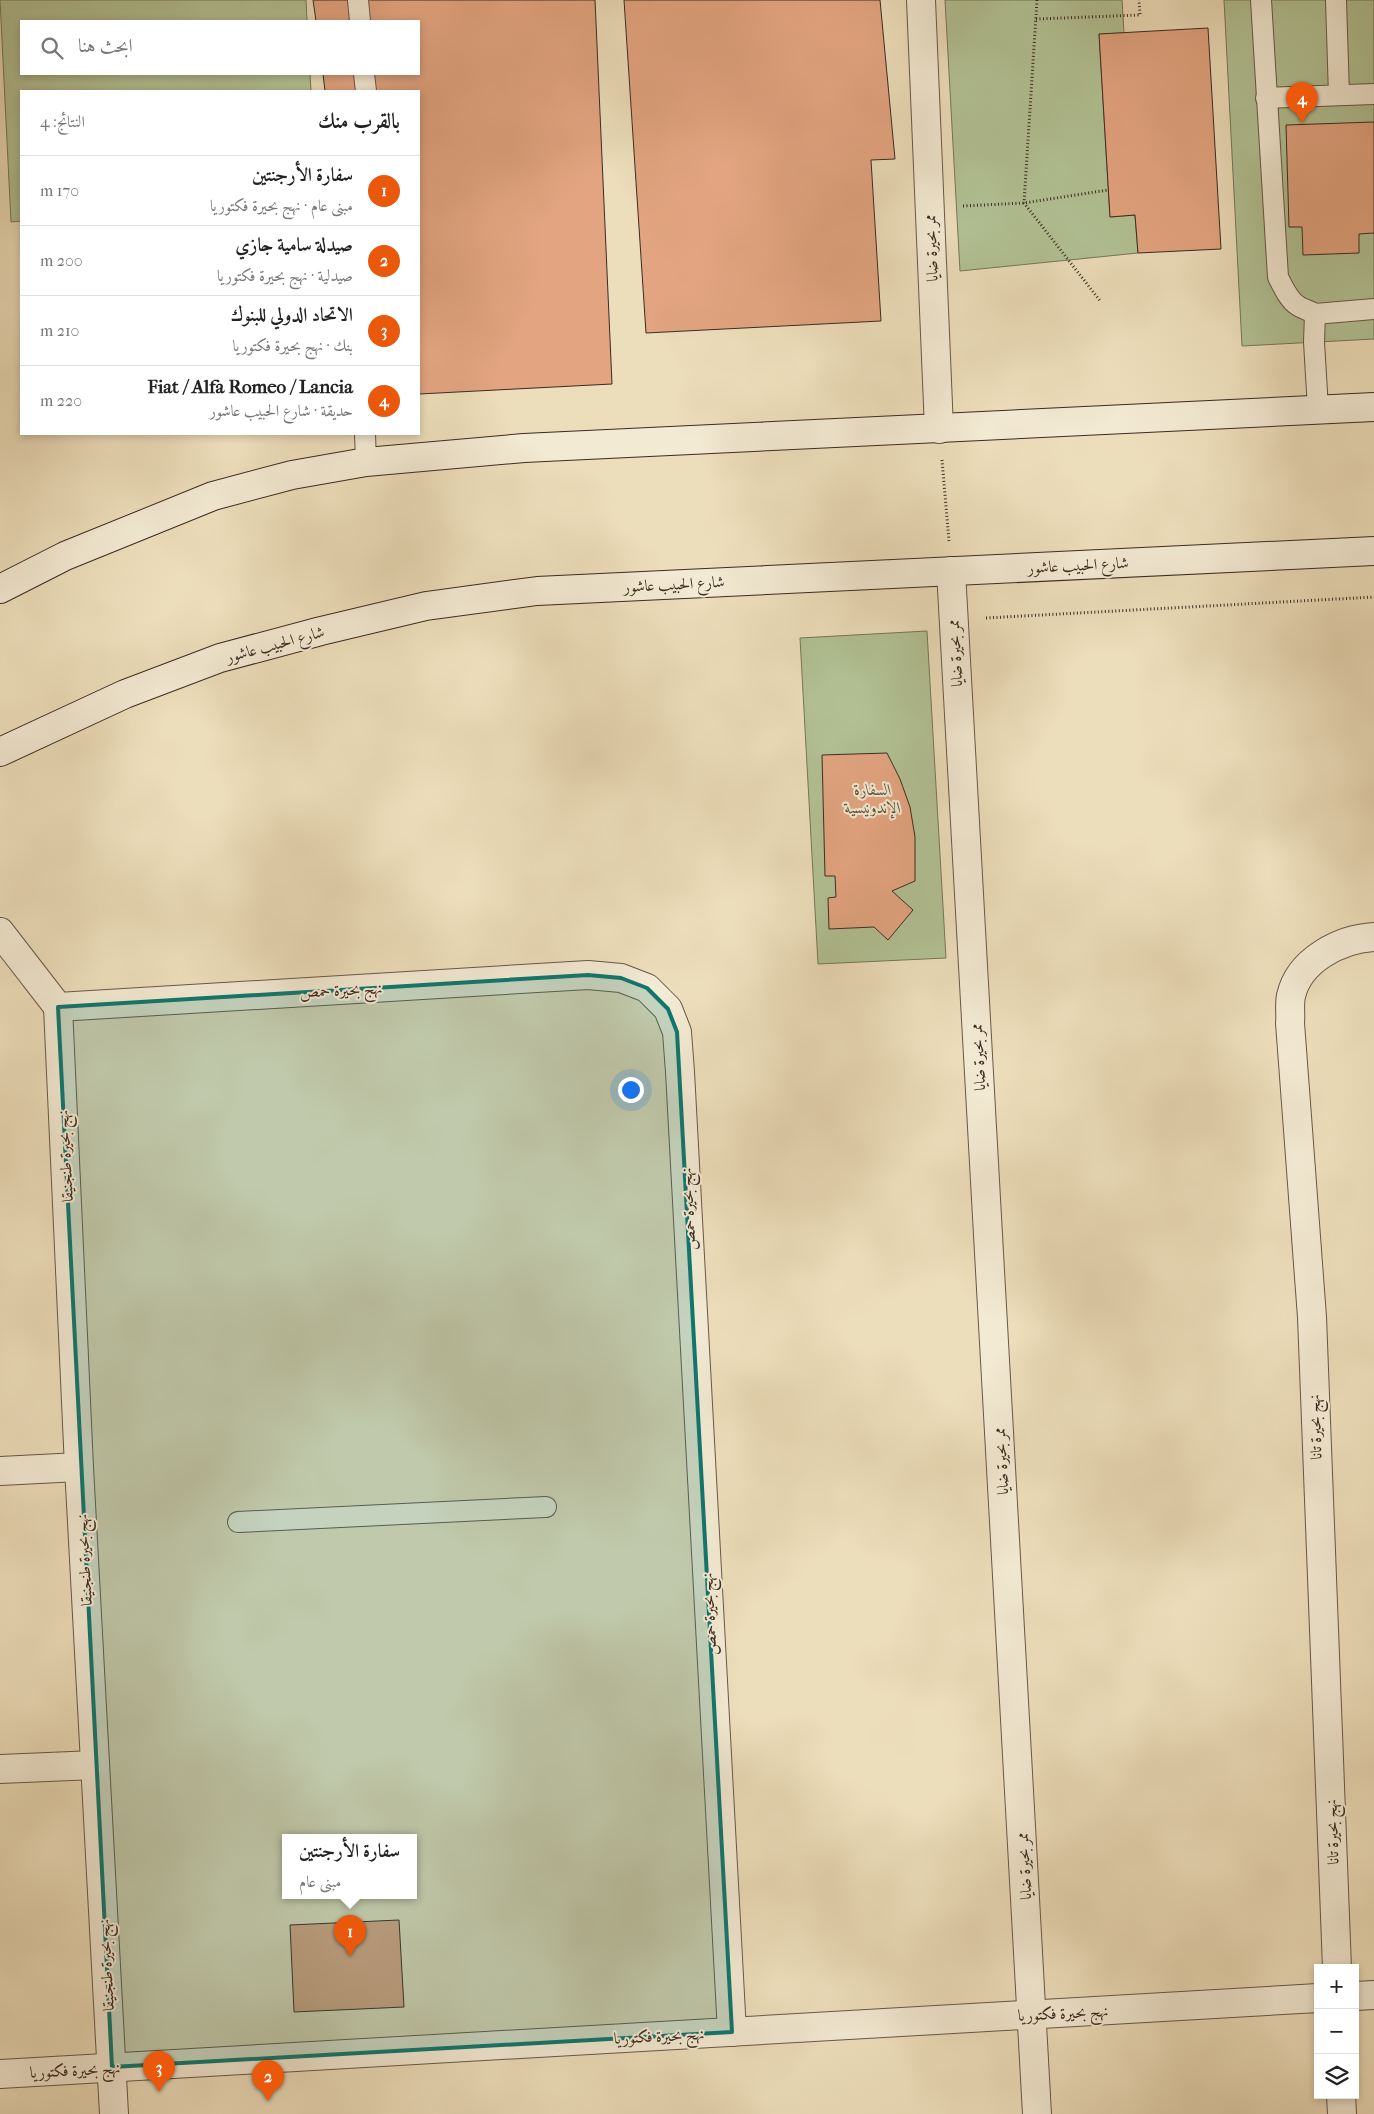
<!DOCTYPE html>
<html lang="ar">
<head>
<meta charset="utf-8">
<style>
	body { margin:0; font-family:"IM FELL French Canon",Amiri,serif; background:#f6f6f6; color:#222; direction:rtl }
	.controls { position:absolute; right:15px; bottom:15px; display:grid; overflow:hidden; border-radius:0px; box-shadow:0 2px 8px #0003 }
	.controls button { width:45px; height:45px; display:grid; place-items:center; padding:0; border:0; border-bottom:1px solid #e0e0e0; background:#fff; color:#222; font:25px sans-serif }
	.you { position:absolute; left:630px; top:1089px; width:18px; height:18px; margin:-12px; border:4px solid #fff; border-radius:50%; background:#1a73e8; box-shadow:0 0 0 8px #1a73e833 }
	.badge { display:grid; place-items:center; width:32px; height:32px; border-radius:50%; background:#ea580c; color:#fff; font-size:16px; font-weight:700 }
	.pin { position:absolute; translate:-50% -41px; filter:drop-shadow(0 1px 2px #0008) }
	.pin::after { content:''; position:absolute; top:26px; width:18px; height:15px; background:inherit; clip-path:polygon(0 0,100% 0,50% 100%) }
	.popup { position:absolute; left:282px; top:1834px; width:135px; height:65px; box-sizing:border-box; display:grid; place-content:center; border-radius:0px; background:#fff; filter:drop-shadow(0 1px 4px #0005); font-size:16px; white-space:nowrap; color:#767676 }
	.popup b { font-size:19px; color:#222 }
	.popup::after { content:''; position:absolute; left:50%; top:100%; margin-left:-10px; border:10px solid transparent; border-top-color:#fff }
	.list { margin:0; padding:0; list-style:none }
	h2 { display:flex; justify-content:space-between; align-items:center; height:65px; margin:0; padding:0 20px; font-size:21px }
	h2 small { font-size:16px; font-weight:400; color:#767676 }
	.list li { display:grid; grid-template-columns:32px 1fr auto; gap:15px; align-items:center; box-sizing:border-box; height:70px; padding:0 20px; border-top:1px solid #e0e0e0 }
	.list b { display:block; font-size:19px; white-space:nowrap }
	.list p { margin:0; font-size:16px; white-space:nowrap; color:#767676 }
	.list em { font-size:16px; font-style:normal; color:#767676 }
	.icon { flex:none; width:28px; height:28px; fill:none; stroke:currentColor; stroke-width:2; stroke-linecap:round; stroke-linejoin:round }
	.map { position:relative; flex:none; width:1374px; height:2114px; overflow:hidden; direction:ltr }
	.search { position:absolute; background:#fff; box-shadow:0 2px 8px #0003; left:20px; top:20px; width:400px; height:55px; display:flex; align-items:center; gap:12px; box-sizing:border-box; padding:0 18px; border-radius:0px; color:#767676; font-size:19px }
	.panel { position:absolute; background:#fff; box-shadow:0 2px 8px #0003; left:20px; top:90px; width:400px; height:345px; border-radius:0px; direction:rtl }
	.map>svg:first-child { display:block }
	.green { fill:#b2c295; stroke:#76765b }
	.building { fill:#e3a581; stroke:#3b2b21 }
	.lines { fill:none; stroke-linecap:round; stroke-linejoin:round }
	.service-casing { stroke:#685848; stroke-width:22 }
	.pedestrian-casing { stroke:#685848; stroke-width:30 }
	.minor-casing { stroke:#685848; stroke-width:30 }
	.secondary-casing { stroke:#3b2b21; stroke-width:30 }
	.path { stroke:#3b2b21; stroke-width:3; stroke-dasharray:1 2.5; stroke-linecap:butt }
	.service { stroke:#f3ead3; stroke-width:20 }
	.pedestrian { stroke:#f3ead3; stroke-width:28 }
	.minor { stroke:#f3ead3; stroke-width:28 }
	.secondary { stroke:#f3ead3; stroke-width:28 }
	.marked { fill:#0f766e; fill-opacity:0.2; stroke:#0f766e; stroke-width:4; stroke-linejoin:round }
	.labels { text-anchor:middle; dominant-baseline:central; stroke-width:4; stroke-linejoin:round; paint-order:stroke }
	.street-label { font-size:16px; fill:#3b2b21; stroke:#f3ead3 }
	.park-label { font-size:16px; font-style:italic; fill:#59513e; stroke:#f3ead3 }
</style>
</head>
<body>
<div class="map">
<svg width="1374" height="2114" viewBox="0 0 1374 2114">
	<rect width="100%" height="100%" fill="#eddebb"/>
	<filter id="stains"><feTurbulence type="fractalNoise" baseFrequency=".004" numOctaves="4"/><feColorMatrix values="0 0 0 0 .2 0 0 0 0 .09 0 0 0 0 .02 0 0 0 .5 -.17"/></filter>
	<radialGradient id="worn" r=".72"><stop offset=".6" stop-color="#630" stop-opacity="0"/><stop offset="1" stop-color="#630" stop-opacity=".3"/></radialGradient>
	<!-- green -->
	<g class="green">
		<path d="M0 0H306L307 21H21V74H310L311 91H21V221L11 222Z"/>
		<path d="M945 0H1122L1124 33 1099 34 1110 217 1135 215 1138 253 960 271Z"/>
		<path d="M1224 0H1374V339L1242 346Z"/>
		<path d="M927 631 946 958 818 964 800 638Z"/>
	</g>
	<!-- building -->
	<g class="building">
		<path d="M313 0H595L612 384 419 394V91H325L323 74H419V21H316Z"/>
		<path d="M624 0H880L895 159 871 160 881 321 646 333Z"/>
		<path d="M1208 28 1221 249 1138 253 1135 215 1110 217 1099 34Z"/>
		<path d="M1374 122V233L1359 234V253L1303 255 1302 227H1289L1286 125Z"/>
		<path d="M887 753 900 779 910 807 915 837V881L892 891 913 910 888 940 874 927 829 929 828 898 836 897 835 876H825L822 755Z"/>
		<path d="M399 1920 404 2007 294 2012 290 1925Z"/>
	</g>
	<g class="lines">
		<defs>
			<g id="service">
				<path d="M358 0 360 21"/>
				<path d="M1261 0 1278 277C1282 285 1289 300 1297 305 1302 309 1309 310 1315 314L1374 309"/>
				<path d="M1336 0 1339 95"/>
				<path d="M364 74 366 91"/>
				<path d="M1266 98 1374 94"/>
				<path d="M1315 314 1314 342 1318 409"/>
				<path d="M365 434 366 462"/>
				<path d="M238 1522 546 1507"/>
			</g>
			<g id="pedestrian">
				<path d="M921 0 939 429"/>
				<path d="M951 571 1037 2114"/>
				<path d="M0 1769 95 1765"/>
				<path d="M1341 2095 1342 2114"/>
			</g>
			<g id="minor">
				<path d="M0 932 58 1007"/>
				<path d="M58 1007 588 975 621 978 647 988 668 1009 677 1032 680 1072 732 2032"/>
				<path d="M58 1007 79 1467 114 2114"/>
				<path d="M0 1471 79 1467"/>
				<path d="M1337 1968 1312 1317 1290 1023C1291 1015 1289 1004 1291 996 1299 960 1340 939 1374 937"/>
				<path d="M1355 1996 1374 1995"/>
				<path d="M0 2074 1318 1998"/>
			</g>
			<g id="secondary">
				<path d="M0 589 65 556 213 496 292 475 366 462 524 448 1374 407"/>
				<path d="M0 752 125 694 220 658 321 631 426 606 537 591 1374 551"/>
			</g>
		</defs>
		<!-- service casing -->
		<use href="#service" class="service-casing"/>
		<!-- pedestrian casing -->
		<use href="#pedestrian" class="pedestrian-casing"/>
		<!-- minor casing -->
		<use href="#minor" class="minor-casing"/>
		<!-- secondary casing -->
		<use href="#secondary" class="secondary-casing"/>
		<!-- path -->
		<g class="path">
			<path d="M1037 0 1024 203 1101 302"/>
			<path d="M1036 19 1140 15 1139 0"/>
			<path d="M963 206 1024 203 1108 190"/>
			<path d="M942 460 949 541"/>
			<path d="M986 618 1374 597"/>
		</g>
		<!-- service -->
		<use href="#service" class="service"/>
		<!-- pedestrian -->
		<use href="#pedestrian" class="pedestrian"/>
		<!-- minor -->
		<use href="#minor" class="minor"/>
		<!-- secondary -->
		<use href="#secondary" class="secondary"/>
	</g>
	<!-- marked area -->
	<path class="marked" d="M588 975 621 978 647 988 668 1009 677 1032 732 2032 112 2067 58 1007Z"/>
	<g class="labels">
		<!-- street labels -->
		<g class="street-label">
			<text transform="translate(931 248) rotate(-92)">ممر بحيرة ضايا</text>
			<text transform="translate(1078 565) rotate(-3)">شارع الحبيب عاشور</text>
			<text transform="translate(674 584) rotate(-3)">شارع الحبيب عاشور</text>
			<text transform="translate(275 644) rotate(-15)">شارع الحبيب عاشور</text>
			<text transform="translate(955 653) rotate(-93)">ممر بحيرة ضايا</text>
			<text transform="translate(341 990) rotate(-3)">نهج بحيرة حمص</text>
			<text transform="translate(978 1057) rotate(-93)">ممر بحيرة ضايا</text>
			<text transform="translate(65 1156) rotate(-93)">نهج بحيرة طنجنيقا</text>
			<text transform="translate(688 1209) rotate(-93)">نهج بحيرة حمص</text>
			<text transform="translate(1315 1427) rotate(-92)">نهج بحيرة تانا</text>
			<text transform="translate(1001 1461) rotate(-93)">ممر بحيرة ضايا</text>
			<text transform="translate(84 1560) rotate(-93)">نهج بحيرة طنجنيقا</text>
			<text transform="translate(709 1614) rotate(-93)">نهج بحيرة حمص</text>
			<text transform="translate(1332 1832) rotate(-92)">نهج بحيرة تانا</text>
			<text transform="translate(1024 1866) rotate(-93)">ممر بحيرة ضايا</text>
			<text transform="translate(106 1965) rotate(-93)">نهج بحيرة طنجنيقا</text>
			<text transform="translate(1063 2013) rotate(-3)">نهج بحيرة فكتوريا</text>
			<text transform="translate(659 2036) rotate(-3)">نهج بحيرة فكتوريا</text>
			<text transform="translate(75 2070) rotate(-3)">نهج بحيرة فكتوريا</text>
		</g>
		<!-- park labels -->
		<g class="park-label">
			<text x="873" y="789">السفارة<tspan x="873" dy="18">الإندونيسية</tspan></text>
		</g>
	</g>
	<rect width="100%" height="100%" filter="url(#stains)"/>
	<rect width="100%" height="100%" fill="url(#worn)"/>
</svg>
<div class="controls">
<button>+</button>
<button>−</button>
<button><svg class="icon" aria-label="layers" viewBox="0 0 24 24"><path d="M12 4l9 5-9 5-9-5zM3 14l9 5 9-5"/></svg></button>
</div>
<div class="you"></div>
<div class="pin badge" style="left:350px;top:1956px">1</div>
<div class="popup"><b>سفارة الأرجنتين</b>مبنى عام</div>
<div class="pin badge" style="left:268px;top:2101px">2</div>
<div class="pin badge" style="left:159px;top:2092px">3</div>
<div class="pin badge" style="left:1302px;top:123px">4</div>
<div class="search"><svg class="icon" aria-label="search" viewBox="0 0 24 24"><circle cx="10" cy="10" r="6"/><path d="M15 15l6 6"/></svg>ابحث هنا</div>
<section class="panel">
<h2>بالقرب منك<small>النتائج: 4</small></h2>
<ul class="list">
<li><span class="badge">1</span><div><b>سفارة الأرجنتين</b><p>مبنى عام · نهج بحيرة فكتوريا</p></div><em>170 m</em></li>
<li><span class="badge">2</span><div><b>صيدلة سامية جازي</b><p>صيدلية · نهج بحيرة فكتوريا</p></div><em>200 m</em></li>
<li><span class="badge">3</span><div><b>الاتحاد الدولي للبنوك</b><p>بنك · نهج بحيرة فكتوريا</p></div><em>210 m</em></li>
<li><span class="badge">4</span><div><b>Fiat / Alfa Romeo / Lancia</b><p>حديقة · شارع الحبيب عاشور</p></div><em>220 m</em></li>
</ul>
</section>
</div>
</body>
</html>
